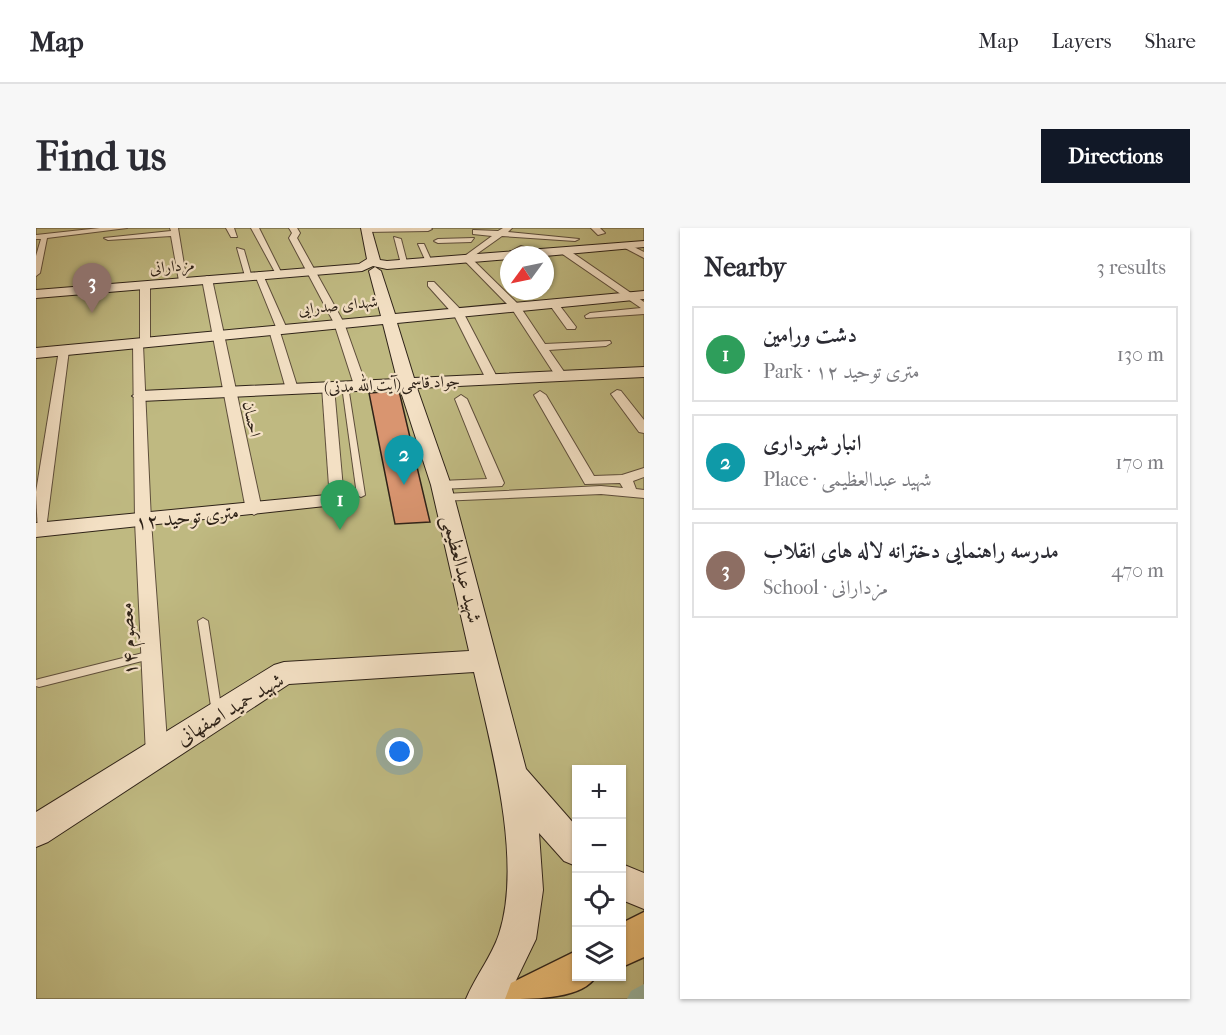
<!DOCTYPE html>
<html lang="en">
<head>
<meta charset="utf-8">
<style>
	body { margin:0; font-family:"IM FELL French Canon",Amiri,serif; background:#f7f7f7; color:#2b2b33 }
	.controls { position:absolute; right:18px; bottom:18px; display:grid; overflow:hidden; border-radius:0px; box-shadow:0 2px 4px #0004 }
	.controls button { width:54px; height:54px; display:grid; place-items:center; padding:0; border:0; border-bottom:2px solid #e1e1e2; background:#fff; color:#2b2b33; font:30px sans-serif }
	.compass { position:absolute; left:464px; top:18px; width:54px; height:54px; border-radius:50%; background:#fff; box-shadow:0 2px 4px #0004; rotate:237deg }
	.you { position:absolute; left:364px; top:524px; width:21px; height:21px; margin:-15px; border:4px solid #fff; border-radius:50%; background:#1a73e8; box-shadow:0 0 0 9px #1a73e833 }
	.badge { display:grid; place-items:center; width:39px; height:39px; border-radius:50%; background:#111827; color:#fff; font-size:20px; font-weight:700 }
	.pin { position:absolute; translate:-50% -50px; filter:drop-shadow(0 2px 3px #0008) }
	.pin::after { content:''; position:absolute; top:32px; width:21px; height:18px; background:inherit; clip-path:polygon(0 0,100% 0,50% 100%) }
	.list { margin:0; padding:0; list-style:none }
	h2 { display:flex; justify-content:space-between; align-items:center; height:78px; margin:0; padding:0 24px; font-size:26px }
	h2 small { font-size:20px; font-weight:400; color:#7c7c81 }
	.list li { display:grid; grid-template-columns:39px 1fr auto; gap:18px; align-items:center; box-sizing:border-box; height:96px; margin:0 12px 12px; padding:0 12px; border:2px solid #e1e1e2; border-radius:0px }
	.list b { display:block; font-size:22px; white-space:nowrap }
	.list p { margin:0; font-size:20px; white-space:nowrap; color:#7c7c81 }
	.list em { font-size:20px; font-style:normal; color:#7c7c81 }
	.icon { flex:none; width:33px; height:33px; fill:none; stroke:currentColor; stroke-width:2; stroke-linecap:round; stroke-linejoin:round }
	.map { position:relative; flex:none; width:608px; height:771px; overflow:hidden; border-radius:0px }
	header { display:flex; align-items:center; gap:36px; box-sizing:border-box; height:84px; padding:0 30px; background:#fff; border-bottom:2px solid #e1e1e2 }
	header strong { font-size:28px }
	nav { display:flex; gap:33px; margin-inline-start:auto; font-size:21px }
	.intro { display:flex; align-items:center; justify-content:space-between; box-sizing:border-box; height:144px; padding:0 36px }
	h1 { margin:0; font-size:42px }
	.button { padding:15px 27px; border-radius:0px; background:#111827; color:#fff; font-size:21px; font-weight:700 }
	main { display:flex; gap:36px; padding:0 36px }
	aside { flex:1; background:#fff; border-radius:0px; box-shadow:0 2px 4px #0004 }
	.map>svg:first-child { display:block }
	.green { fill:#bfb981; stroke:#766e4c; stroke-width:1.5; fill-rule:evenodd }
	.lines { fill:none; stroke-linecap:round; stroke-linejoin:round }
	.canal { fill:#99b7a2; fill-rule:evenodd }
	.building { fill:#d99570; stroke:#2e2218; stroke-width:1.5 }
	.lane-casing { stroke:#5e4e3b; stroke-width:2 }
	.street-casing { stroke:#5e4e3b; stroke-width:2 }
	.secondary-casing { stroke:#2e2218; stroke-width:2 }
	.primary-casing { stroke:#2e2218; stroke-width:3 }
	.lane { fill:#f3e0c4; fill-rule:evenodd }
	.street { fill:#f3e0c4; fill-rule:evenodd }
	.secondary { fill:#f3e0c4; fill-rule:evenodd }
	.primary { fill:#e6b872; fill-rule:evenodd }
	.labels { text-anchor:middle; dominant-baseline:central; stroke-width:4.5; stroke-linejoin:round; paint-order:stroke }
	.far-street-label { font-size:16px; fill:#2e2218; stroke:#f3e0c4 }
	.street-label { font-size:20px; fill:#2e2218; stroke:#f3e0c4 }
</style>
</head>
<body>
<header>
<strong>Map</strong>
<nav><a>Map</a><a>Layers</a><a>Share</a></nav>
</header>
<div class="intro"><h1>Find us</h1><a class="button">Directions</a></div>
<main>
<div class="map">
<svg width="608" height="771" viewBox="0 0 608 771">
	<rect width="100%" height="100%" fill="#ecd0a4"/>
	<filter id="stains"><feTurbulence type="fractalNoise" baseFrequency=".00333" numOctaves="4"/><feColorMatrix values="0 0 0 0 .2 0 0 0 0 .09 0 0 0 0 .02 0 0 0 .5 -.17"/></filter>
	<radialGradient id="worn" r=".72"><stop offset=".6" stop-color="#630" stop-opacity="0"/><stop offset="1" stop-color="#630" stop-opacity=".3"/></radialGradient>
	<!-- green -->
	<path class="green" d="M0 0H608V771H0ZM473 27H509V63H473ZM540 542H586V748H540Z"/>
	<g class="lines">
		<!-- canal -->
		<path class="canal" d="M608 756V771H591L595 763Z"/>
	</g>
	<!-- building -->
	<path class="building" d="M362 163 364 167 394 294 359 296 333 165Z"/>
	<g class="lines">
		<defs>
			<g id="lane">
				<path d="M485 18 488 19 471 28 468 27Z"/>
				<path d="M309 156 312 158 329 267 325 269 321 267 306 158Z"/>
				<path d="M167 390 172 393 186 485 185 488 181 489 177 488 176 485 162 393Z"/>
				<path d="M115 423 118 424 120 427 118 430 3 459 0 458V452L3 451Z"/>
			</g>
			<g id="street">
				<path d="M64 0H91L11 10 4 45 0 48V28L5 11H0V7Z"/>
				<path d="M134 0H142L151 55 143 53 135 8 72 12 68 10 135 3Z"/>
				<path d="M190 0H198L201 9H195Z"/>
				<path d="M215 0H223L247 48 240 46Z"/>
				<path d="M253 0H261L264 5 261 10 308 95 330 157 328 160 318 157 298 95 253 10 256 5Z"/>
				<path d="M329 0H395L396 1 392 3 330 4 326 2Z"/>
				<path d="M467 0H476L472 4 543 11 539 13 466 8 435 30 483 77 509 116 574 113 575 115 570 118 513 122 531 148 529 150H521L476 81 426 30 456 8 437 6V2L462 3Z"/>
				<path d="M555 0H564L569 5 562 7Z"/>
				<path d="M358 9 365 11 372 38 365 36Z"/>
				<path d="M438 10 435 14 402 15 398 13 402 11Z"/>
				<path d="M382 16H388L397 36H391Z"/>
				<path d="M592 16 608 24V30L589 20Z"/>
				<path d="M201 20 208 22 216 50 209 48Z"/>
				<path d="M525 21H531L608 74V86L550 90 549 88 554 85 605 80 525 25Z"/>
				<path d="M223 44 227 47 251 101 244 104 262 161 260 164 250 161 233 102 240 99 219 47Z"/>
				<path d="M171 48 176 51 226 282 218 287 210 282 166 51Z"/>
				<path d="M109 54 114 57V114L107 117 115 293 132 527 129 534 121 536 113 534 110 527 99 293 97 115 104 112V57Z"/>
				<path d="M392 54H398L427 84 462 151 460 153 450 151 418 87 392 58Z"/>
				<path d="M515 74H521L540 99 539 101H531L513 76Z"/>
				<path d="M28 119 33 122 10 301 2 306 0 264 23 122Z"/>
				<path d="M292 155 298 159 308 272 301 276 294 272 286 159Z"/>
				<path d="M581 162 585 163 608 192V205L603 204 575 166Z"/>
				<path d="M504 163 510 167 558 248 586 247 608 240V249L597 253 600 261 608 262V270L565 266 403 273 401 270 403 267 408 266 565 258 587 260 584 255 549 256 498 167Z"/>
				<path d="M425 167 431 171 468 255 466 258 405 261 398 257 405 253 451 251 419 171Z"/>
			</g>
			<g id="secondary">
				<path d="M325 0H335L344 32 351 33 608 13V19L509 28 473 27V31L351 41 337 38 326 43 0 70V62L323 36 331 31Z"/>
				<path d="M339 39 345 43 359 86 608 63V71L361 95 378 150 608 139V149L381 160 415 257 490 541 540 598V638L528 633 503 605 507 662 500 711 471 771H430C439 749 456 728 463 706 487 633 455 518 438 444L253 456 12 614 0 619V584L238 437 248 434 433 423 395 257 364 161 105 173 96 168 105 163 361 151 347 96 0 130V120L345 88 333 43Z"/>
				<path d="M301 266 308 268 312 272 308 276 0 309V295Z"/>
				<path d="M586 636 608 645V681L586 672Z"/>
			</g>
			<g id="primary">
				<path d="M608 684V729L586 739V695Z"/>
				<path d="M540 723V748H560C547 771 499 771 469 771L475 755Z"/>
			</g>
		</defs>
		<!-- lane casing -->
		<use href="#lane" class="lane-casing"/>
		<!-- street casing -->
		<use href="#street" class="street-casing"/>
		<!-- secondary casing -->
		<use href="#secondary" class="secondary-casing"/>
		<!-- primary casing -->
		<use href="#primary" class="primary-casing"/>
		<!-- lane -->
		<use href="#lane" class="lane"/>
		<!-- street -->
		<use href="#street" class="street"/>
		<!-- secondary -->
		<use href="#secondary" class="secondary"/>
		<!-- primary -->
		<use href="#primary" class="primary"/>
	</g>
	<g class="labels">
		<!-- far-street labels -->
		<g class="far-street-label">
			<text transform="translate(136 38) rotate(-5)">مزدارانی</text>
			<text transform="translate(302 77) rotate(-6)">شهدای صدرایی</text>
			<text transform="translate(356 156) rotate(-3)">جواد قاسمی(آیت الله مدنی)</text>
			<text transform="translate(216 191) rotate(78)">احسان</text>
		</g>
		<!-- street labels -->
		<g class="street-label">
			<text transform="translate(151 289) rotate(-6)">۱۲ متری توحید</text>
			<text transform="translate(426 341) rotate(76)">شهید عبدالعظیمی</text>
			<text transform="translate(92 411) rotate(-94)">۱۴ معصوم</text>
			<text transform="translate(194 481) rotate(-31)">شهید حمید اصفهانی</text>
		</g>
	</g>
	<rect width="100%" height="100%" filter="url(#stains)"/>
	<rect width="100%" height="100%" fill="url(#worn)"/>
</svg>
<div class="controls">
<button>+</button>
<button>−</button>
<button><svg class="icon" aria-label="locate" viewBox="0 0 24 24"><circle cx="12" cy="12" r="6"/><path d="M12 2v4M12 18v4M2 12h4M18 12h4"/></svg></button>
<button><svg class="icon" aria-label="layers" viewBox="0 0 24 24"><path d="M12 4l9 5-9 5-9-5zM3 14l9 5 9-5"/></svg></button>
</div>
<svg class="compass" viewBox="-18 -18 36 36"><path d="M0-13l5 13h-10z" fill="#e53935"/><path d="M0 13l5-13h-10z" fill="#7c7c81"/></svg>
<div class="you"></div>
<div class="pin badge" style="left:304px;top:302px;background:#2e9e5b">1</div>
<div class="pin badge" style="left:368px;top:257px;background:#0f9aa8">2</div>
<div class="pin badge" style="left:56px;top:85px;background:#8d6e63">3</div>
</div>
<aside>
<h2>Nearby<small>3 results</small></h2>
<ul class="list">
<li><span class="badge" style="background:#2e9e5b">1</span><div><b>دشت ورامین</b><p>Park · ۱۲ متری توحید</p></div><em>130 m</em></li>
<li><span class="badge" style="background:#0f9aa8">2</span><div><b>انبار شهرداری</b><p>Place · شهید عبدالعظیمی</p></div><em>170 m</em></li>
<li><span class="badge" style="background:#8d6e63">3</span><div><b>مدرسه راهنمایی دخترانه لاله های انقلاب</b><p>School · مزدارانی</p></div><em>470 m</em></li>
</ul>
</aside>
</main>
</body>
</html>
